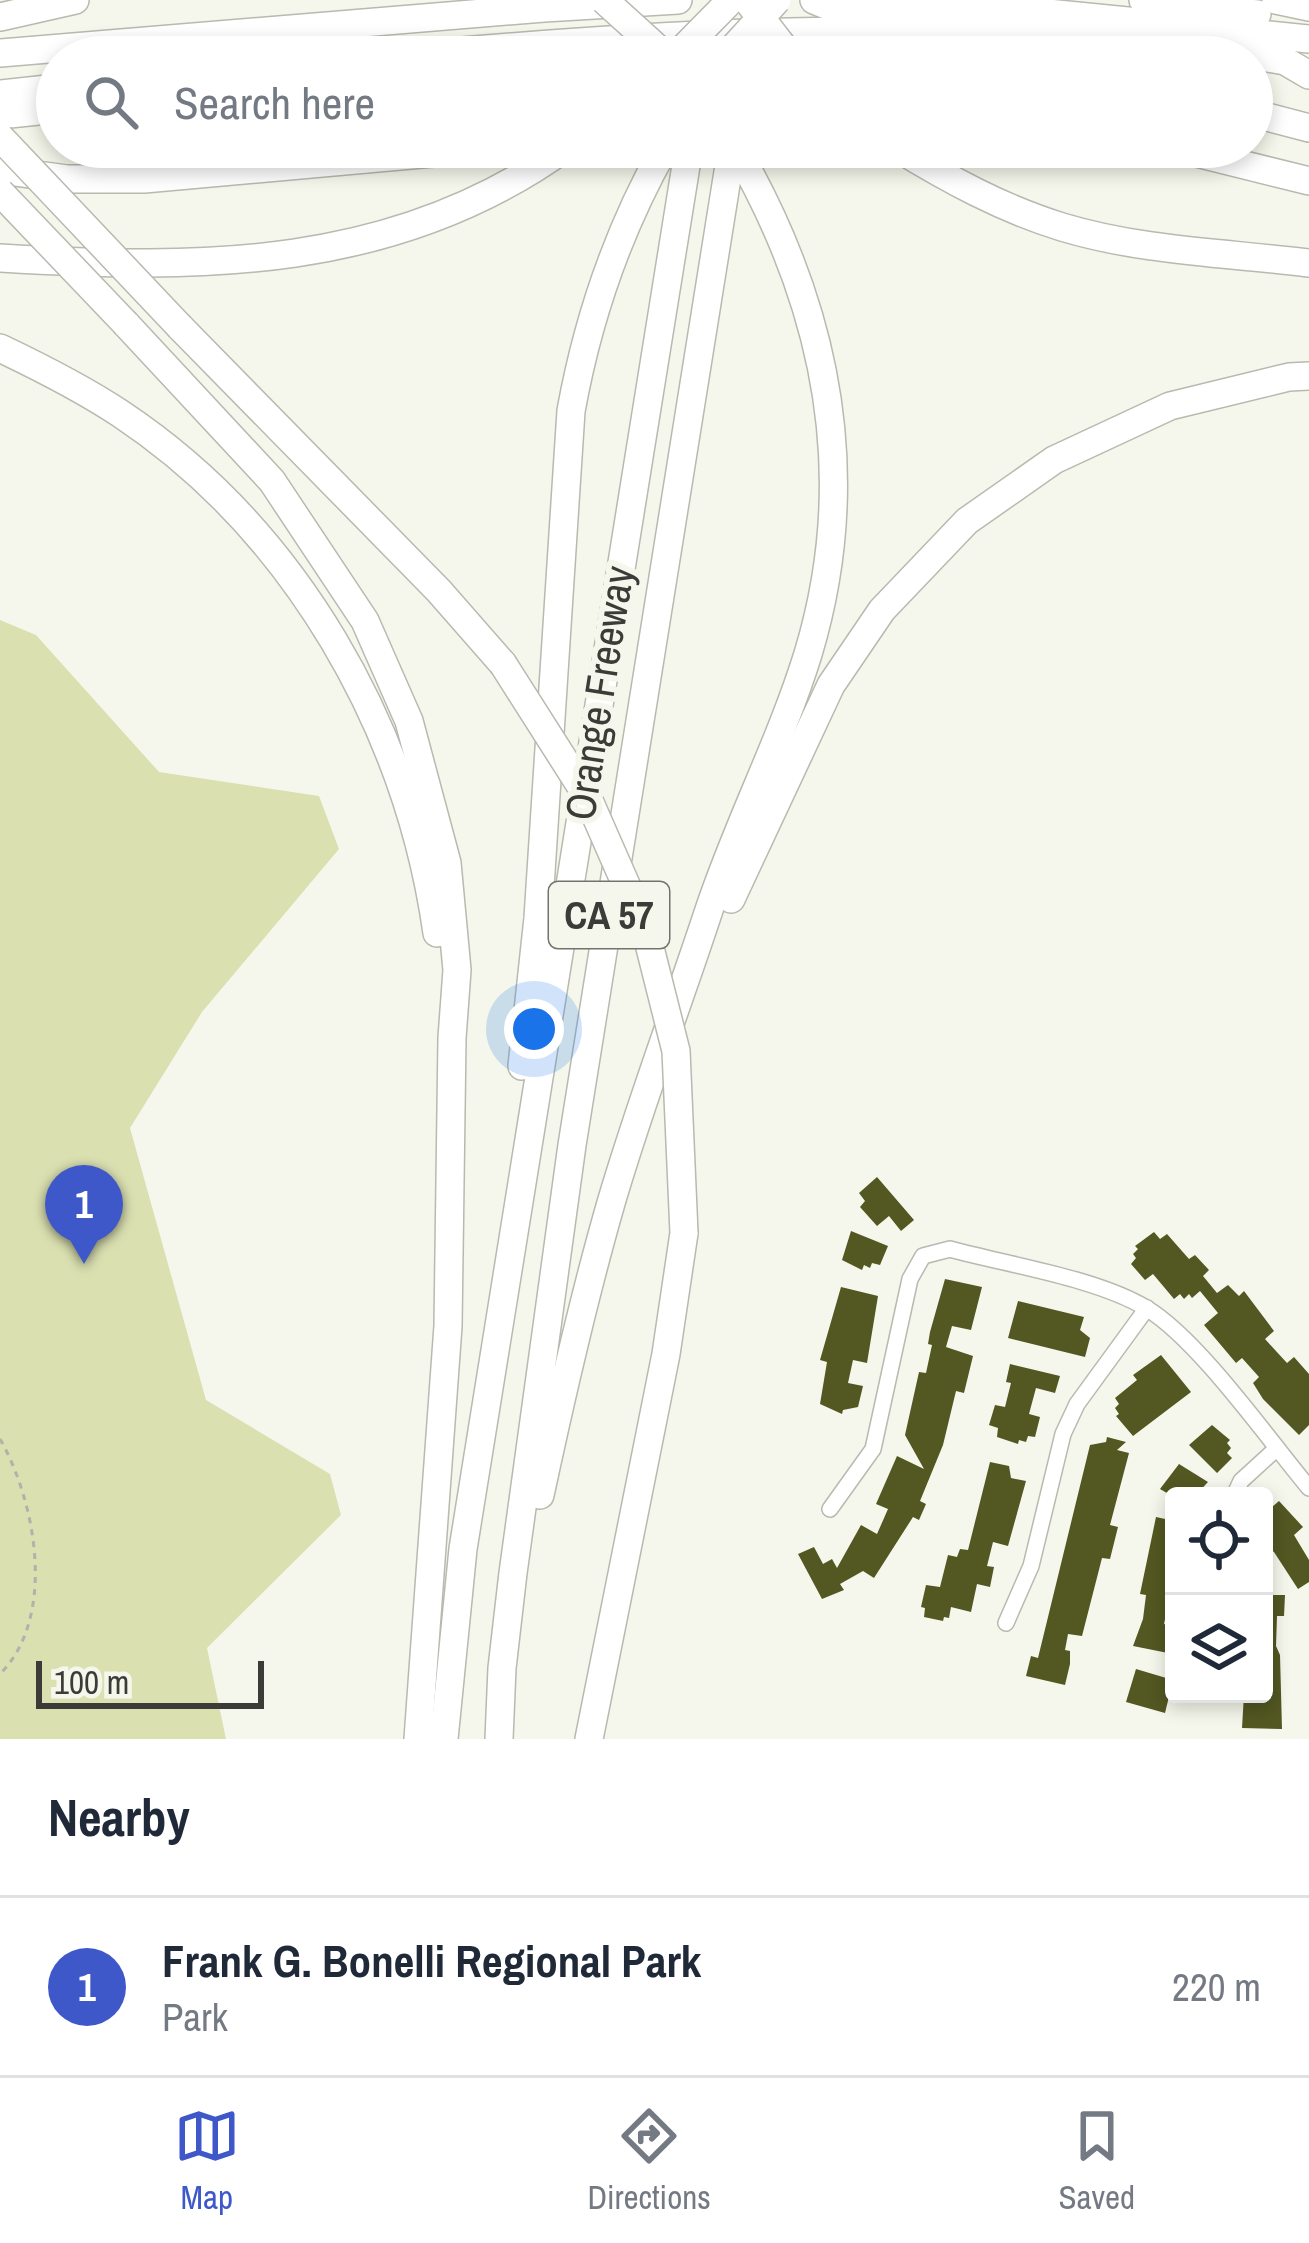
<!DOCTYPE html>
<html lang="en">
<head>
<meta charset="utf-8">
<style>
	body { margin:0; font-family:"Archivo Narrow",sans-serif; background:#f6f6f7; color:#1f2937 }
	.controls { position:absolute; right:36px; bottom:36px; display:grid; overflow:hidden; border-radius:12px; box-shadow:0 6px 18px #0003 }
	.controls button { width:108px; height:108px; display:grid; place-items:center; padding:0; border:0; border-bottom:3px solid #e0e1e3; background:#fff; color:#1f2937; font:60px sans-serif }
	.scale { position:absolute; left:36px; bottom:30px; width:228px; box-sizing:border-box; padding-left:12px; border:6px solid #3b3b37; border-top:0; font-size:33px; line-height:42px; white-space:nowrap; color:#3b3b37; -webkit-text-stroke:9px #f6f7ec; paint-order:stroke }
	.you { position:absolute; left:534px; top:1029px; width:42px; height:42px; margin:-30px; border:9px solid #fff; border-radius:50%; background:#1a73e8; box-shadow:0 0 0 18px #1a73e833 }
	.badge { display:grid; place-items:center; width:78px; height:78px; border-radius:50%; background:#3e58ca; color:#fff; font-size:39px; font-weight:700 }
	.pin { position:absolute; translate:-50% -99px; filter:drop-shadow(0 3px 6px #0008) }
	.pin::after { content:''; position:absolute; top:63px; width:42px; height:36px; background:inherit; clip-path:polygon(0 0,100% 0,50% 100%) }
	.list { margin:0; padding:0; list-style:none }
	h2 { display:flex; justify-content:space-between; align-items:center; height:156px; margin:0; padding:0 48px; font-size:51px }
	h2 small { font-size:39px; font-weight:400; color:#747a83 }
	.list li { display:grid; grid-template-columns:78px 1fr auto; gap:36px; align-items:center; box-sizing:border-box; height:180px; padding:0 48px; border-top:3px solid #e0e1e3 }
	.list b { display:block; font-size:45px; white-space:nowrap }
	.list p { margin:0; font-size:39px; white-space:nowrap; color:#747a83 }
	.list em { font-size:39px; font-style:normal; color:#747a83 }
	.icon { flex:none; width:66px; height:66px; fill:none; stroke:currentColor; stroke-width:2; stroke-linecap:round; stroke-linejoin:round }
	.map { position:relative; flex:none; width:1309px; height:1739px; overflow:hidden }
	.search { position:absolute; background:#fff; box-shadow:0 6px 18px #0003; left:36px; right:36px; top:36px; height:132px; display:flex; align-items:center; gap:30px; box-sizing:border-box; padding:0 42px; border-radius:66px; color:#747a83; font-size:45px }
	.sheet { height:336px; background:#fff }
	nav { display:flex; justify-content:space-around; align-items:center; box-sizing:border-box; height:168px; border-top:3px solid #e0e1e3; background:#fff; font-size:33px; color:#747a83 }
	nav a { display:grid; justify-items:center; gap:6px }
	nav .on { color:#3e58ca }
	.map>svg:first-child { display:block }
	.green { fill:#dbe0b1 }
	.building { fill:#535721 }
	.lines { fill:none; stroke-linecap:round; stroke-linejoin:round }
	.minor-casing { stroke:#b8b9af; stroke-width:18 }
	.motorway-casing { stroke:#b8b9af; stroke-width:30 }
	.path { stroke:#b1b2aa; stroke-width:3; stroke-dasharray:6 6; stroke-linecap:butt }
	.minor { stroke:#fff; stroke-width:15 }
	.motorway { stroke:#fff; stroke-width:27 }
	.motorway-bridge-casing { stroke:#b8b9af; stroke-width:30; stroke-linecap:butt }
	.motorway-bridge { stroke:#fff; stroke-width:27 }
	.labels { text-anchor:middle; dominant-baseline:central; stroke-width:12; stroke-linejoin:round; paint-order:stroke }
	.shield { fill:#f6f7ec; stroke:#73736d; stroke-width:3 }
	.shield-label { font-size:39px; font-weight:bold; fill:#3b3b37 }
	.street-label { font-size:42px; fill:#3b3b37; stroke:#f6f7ec }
</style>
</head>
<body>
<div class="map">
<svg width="1309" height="1739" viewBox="0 0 1309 1739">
	<rect width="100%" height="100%" fill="#f6f7ec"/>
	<!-- green -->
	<path class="green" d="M0 620 36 635 159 772 319 796 339 849 202 1012 130 1128 206 1400 330 1474 341 1515 207 1648 226 1739H0Z"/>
	<!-- building -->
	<g class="building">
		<path d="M877 1177 914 1220 901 1231 889 1216 877 1226 860 1207 865 1201 859 1193Z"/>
		<path d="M851 1231 888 1246 880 1265 872 1263 870 1268 864 1265 862 1270 842 1260Z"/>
		<path d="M1154 1232 1160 1239 1167 1234 1189 1259 1195 1255 1209 1270 1203 1276 1217 1293 1228 1285 1239 1296 1244 1291 1274 1331 1265 1339 1287 1363 1294 1357 1309 1374V1425L1299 1435 1263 1399 1253 1383 1259 1377 1242 1358 1236 1363 1204 1325 1218 1313 1200 1291 1192 1298 1189 1294 1184 1299 1180 1294 1174 1299 1153 1274 1145 1280 1131 1264 1136 1258 1133 1254 1138 1249 1135 1246Z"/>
		<path d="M945 1279 982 1287 971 1330 952 1326 946 1347 973 1356 964 1393 956 1391 943 1445 920 1501 926 1504 919 1520 913 1517 874 1578 863 1571 840 1584 844 1590 822 1599 798 1554 814 1547 823 1564 832 1559 837 1568 861 1525 877 1534 888 1509 876 1504 897 1456 924 1469 905 1435 919 1372 926 1373 932 1345 928 1344 930 1332Z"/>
		<path d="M841 1287 878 1296 867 1363 853 1360 848 1383 863 1386 858 1407 843 1410 842 1414 820 1404 827 1362 820 1360Z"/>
		<path d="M1018 1301 1084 1317 1080 1330 1090 1338 1085 1357 1008 1338Z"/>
		<path d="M1161 1355 1191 1392 1133 1436 1116 1416 1119 1414 1115 1408 1119 1404 1115 1398 1137 1380 1133 1375Z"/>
		<path d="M1010 1364 1060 1376 1055 1393 1036 1388 1029 1414 1040 1417 1035 1437 1028 1436 1026 1442 1019 1440 1018 1444 997 1437 998 1428 989 1425 995 1405 1005 1407 1011 1383 1006 1382Z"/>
		<path d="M1212 1425 1230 1440 1227 1443 1231 1448 1227 1453 1232 1458 1217 1473 1189 1445Z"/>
		<path d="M1107 1437 1126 1442 1117 1450 1129 1453 1110 1525 1118 1527 1110 1559 1102 1558 1082 1636 1068 1634 1065 1650 1070 1651V1664L1065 1685 1026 1676 1031 1656 1038 1658 1090 1445 1106 1442Z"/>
		<path d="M990 1462 1009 1466 1011 1478 1026 1481 1008 1546 993 1542 987 1566 994 1567 990 1587 977 1584 971 1612 951 1607 949 1618 944 1617 943 1621 924 1617 925 1608 921 1607 926 1585 940 1587 948 1555 957 1557 960 1549 968 1550Z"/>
		<path d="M1179 1464 1208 1482 1195 1496H1172L1160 1489Z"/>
		<path d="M1279 1501 1303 1527 1294 1535 1309 1560V1582L1298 1589 1274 1552 1264 1545V1514Z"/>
		<path d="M1156 1517 1174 1521V1602L1169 1601 1164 1624 1171 1626 1170 1632 1174 1633 1173 1654 1133 1646 1143 1619 1146 1595 1140 1594Z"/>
		<path d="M1264 1595H1285L1284 1616H1277L1276 1646 1280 1655 1282 1729 1242 1728 1244 1694H1264Z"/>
		<path d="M1136 1669 1173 1680 1165 1713 1126 1702Z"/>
	</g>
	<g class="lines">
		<defs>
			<g id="minor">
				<path d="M1234 1496 1241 1481 1276 1449"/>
				<path d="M830 1509 873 1449 910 1279 923 1256 950 1249C1008 1265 1096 1278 1146 1308 1198 1339 1268 1439 1309 1488"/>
				<path d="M1006 1623 1031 1566 1063 1434 1077 1404 1147 1308"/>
			</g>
			<g id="motorway">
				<path d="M814 0 836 9 1048 13 1309 39"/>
				<path d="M1143 0 1257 14"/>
				<path d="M1276 0 1309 7"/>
				<path d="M0 17 75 0"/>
				<path d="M878 49 1012 57"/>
				<path d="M0 53 544 8 678 0"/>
				<path d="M392 57C549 43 708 31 866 31 997 31 1127 44 1257 56L1285 61 1309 75"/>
				<path d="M695 57 792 51"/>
				<path d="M0 94 57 88"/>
				<path d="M1252 113 1309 128"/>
				<path d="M0 115 57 109"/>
				<path d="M896 147C948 179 1003 209 1062 227 1141 251 1227 253 1309 263"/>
				<path d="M1172 147 1309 181"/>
				<path d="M0 170 67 179H144L500 147"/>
				<path d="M0 258C200 270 396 270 566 147"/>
				<path d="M126 324 272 481 365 621 409 721 447 863 457 970 452 1038 448 1326 418 1739"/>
				<path d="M180 327 439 591 503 664"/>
				<path d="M0 348C42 368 82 388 121 414 295 530 408 728 437 933"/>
				<path d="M731 899 831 685 882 610 967 521 1054 460 1170 406 1289 377 1309 376"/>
				<path d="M522 1066 538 918 571 411C588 317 618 230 665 147"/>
				<path d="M540 1495C561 1397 583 1300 611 1203 640 1104 677 1007 709 910 738 823 781 741 808 654 862 475 827 306 735 147"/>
				<path d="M444 1739 463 1549 689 147"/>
				<path d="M499 1739 502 1668 513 1573 572 1145 732 147"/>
				<path d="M589 1739 666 1354 684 1233"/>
			</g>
		</defs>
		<!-- minor casing -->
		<use href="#minor" class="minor-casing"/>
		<!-- motorway casing -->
		<use href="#motorway" class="motorway-casing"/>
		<!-- path -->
		<path class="path" d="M0 1439C36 1502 57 1617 0 1674"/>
		<!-- minor -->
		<use href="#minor" class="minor"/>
		<!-- motorway -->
		<use href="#motorway" class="motorway"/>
		<defs>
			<g id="motorway-bridge">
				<path d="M604 0 667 57"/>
				<path d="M750 4 791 57"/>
				<path d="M675 57 731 0"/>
				<path d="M725 57 777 0"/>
				<path d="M0 137 180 327"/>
				<path d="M0 192 126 324"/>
				<path d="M503 664 587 796 645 928 676 1051 684 1233"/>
			</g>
		</defs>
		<!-- motorway-bridge casing -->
		<use href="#motorway-bridge" class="motorway-bridge-casing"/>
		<!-- motorway-bridge -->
		<use href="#motorway-bridge" class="motorway-bridge"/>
	</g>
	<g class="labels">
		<!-- shield labels -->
		<rect class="shield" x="549" y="882" width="120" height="66" rx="9"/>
		<g class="shield-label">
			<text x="609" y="915">CA 57</text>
		</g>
		<!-- street labels -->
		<g class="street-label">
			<text transform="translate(599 693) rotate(-81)">Orange Freeway</text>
		</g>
	</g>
</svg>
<div class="controls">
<button><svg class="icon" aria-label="locate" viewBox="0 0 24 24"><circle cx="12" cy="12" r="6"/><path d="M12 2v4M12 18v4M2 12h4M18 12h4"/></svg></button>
<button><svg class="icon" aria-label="layers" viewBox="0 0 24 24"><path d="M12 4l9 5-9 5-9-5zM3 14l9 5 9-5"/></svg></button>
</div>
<div class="scale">100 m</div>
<div class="you"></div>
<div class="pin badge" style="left:84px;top:1264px">1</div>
<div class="search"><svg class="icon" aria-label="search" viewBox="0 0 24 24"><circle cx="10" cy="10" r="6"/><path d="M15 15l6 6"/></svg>Search here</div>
</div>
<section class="sheet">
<h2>Nearby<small></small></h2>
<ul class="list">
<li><span class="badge">1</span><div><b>Frank G. Bonelli Regional Park</b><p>Park</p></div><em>220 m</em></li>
</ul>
</section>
<nav>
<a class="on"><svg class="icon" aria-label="map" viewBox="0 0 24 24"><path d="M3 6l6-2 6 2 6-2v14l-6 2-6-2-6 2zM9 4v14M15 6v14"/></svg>Map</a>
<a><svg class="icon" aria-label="directions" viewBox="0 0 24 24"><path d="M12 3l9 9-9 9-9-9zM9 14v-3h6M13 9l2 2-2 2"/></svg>Directions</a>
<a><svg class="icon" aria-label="saved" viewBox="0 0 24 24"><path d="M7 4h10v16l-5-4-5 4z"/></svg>Saved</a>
</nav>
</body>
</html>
